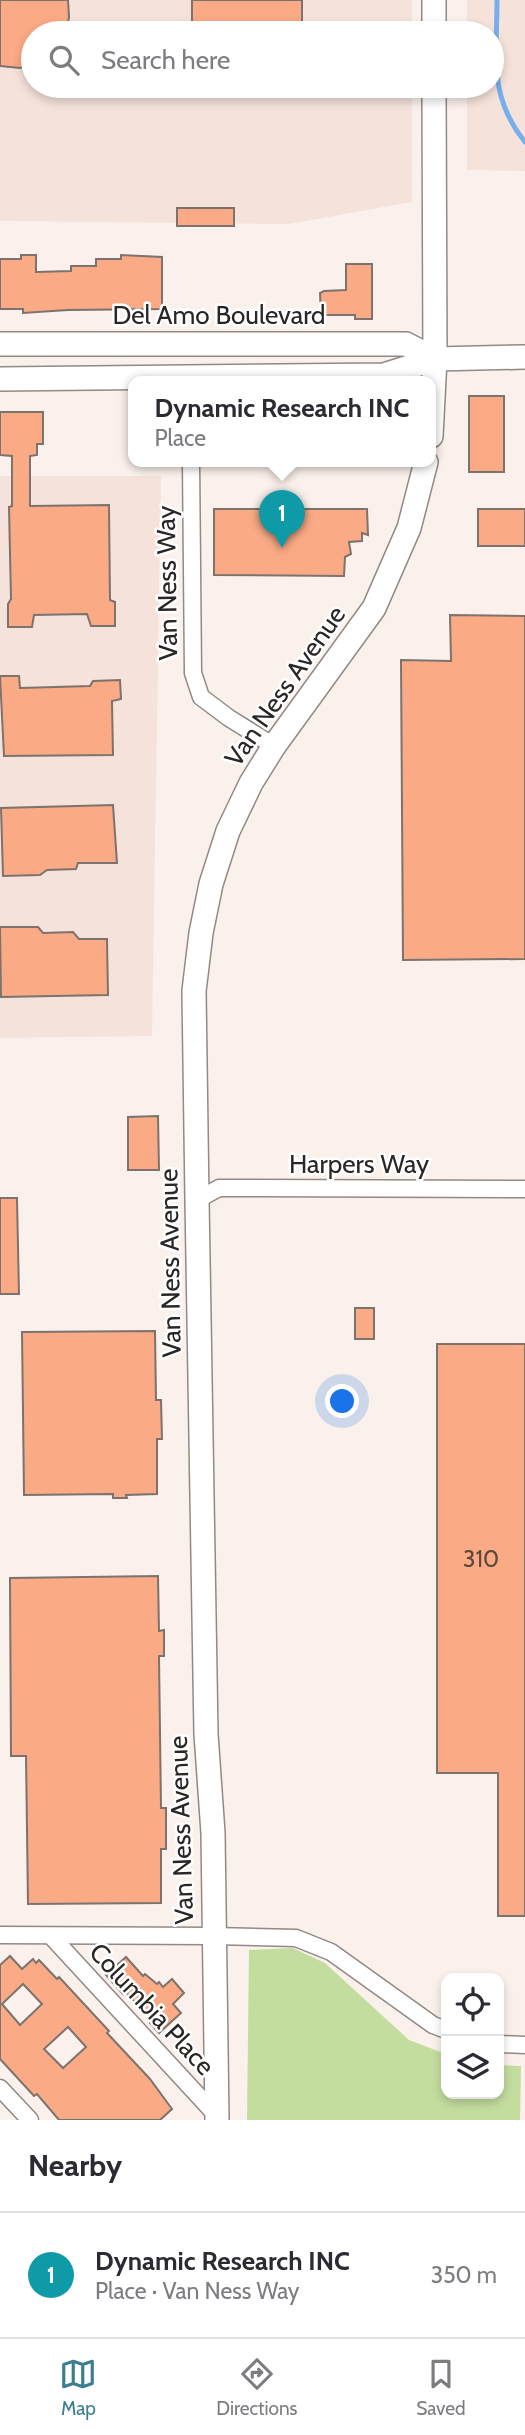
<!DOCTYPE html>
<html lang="en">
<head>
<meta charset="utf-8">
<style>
	body { margin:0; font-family:Cabin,sans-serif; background:#f2f2f3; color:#2b2b33 }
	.controls { position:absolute; right:21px; bottom:21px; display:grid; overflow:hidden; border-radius:14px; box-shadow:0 4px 10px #0003 }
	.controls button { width:63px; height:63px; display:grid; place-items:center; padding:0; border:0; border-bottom:2px solid #e1e1e2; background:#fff; color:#2b2b33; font:35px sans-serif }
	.you { position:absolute; left:343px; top:1402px; width:24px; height:24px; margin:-18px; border:5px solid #fff; border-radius:50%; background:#1a73e8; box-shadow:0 0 0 10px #1a73e833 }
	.badge { display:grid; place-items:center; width:46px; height:46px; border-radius:50%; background:#3b7e8e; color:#fff; font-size:23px; font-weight:700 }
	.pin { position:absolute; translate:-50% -58px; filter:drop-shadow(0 2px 4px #0008) }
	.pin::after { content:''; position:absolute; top:37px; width:24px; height:21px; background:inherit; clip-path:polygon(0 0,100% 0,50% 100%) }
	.popup { position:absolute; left:128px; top:376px; width:308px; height:91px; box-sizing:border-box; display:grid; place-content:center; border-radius:14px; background:#fff; filter:drop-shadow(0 2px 5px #0005); font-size:23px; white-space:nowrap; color:#7c7c81 }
	.popup b { font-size:26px; color:#2b2b33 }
	.popup::after { content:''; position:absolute; left:50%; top:100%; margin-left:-14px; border:14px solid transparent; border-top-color:#fff }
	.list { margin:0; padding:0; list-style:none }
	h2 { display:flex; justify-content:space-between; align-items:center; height:91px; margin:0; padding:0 28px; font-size:30px }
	h2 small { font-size:23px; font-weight:400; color:#7c7c81 }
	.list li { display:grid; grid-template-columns:46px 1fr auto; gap:21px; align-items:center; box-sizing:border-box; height:126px; padding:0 28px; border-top:2px solid #e1e1e2 }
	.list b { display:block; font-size:26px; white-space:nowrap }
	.list p { margin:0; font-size:23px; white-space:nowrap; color:#7c7c81 }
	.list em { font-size:23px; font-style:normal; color:#7c7c81 }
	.icon { flex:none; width:38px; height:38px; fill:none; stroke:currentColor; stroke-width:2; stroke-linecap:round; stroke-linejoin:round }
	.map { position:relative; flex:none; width:525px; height:2120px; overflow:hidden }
	.search { position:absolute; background:#fff; box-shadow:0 4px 10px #0003; left:21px; right:21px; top:21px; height:77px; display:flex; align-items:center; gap:18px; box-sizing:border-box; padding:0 24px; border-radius:38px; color:#7c7c81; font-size:26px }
	.sheet { height:217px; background:#fff }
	nav { display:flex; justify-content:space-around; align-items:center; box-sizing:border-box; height:98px; border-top:2px solid #e1e1e2; background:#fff; font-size:19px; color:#7c7c81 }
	nav a { display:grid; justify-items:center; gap:4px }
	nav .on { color:#3b7e8e }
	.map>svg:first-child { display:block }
	.built { fill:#f5e3db }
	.green { fill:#c3dd9f }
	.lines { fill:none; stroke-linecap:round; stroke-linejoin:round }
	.stream { stroke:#77aeec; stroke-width:5 }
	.building { fill:#faaa85; stroke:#7c726e; stroke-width:2; fill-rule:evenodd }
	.street-casing { stroke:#928985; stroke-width:19 }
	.secondary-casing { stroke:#928985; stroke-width:26 }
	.street { stroke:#fff; stroke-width:16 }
	.secondary { stroke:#fff; stroke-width:23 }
	.labels { text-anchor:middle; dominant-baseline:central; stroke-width:5; stroke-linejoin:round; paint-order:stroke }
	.number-label { font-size:23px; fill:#5e473d }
	.street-label { font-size:26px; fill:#2a2625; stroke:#fff }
</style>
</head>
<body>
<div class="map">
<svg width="525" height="2120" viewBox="0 0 525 2120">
	<rect width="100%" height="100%" fill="#fbf1ec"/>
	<!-- built -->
	<g class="built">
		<path d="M0 0H412V33H33V86H412V202L289 224 0 221Z"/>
		<path d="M467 0H525V171L467 170V86H492V33H467Z"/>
		<path d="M0 476H161L152 1036 0 1038Z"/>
	</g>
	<!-- green -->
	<path class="green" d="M293 1948 325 1963 409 2040 446 2054V2094H499V2065L521 2066 520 2120H247L249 1950Z"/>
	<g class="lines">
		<!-- stream -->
		<path class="stream" d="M497 0C497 56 488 96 525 142"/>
	</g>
	<!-- building -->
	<g class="building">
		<path d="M0 0H68L69 17 66 33H33V65L20 68 0 66Z"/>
		<path d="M192 0H302V21L299 33H195L192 23Z"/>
		<rect x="177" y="208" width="57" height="18"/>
		<path d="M21 255H36V272L71 271V266H96V259H121V255L162 257V309L68 310 23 313V309H0V259H21Z"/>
		<path d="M346 264H372V319H355V315H321L320 293 324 291 346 290Z"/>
		<rect x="469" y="396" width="35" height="76"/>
		<path d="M0 412H43V444H37V455L30 456V506L109 505 110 600 115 602V626H91L87 614 34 615 32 627H8V604L11 599 9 507 12 506V456L0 455Z"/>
		<path d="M214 509H367L368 535 362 533V541L349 542 351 554 345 557 344 576 214 575Z"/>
		<rect x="478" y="509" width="47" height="37"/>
		<path d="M450 615 525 616V959L403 960 401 660 451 661Z"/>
		<path d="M0 676H19L20 688 90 686 93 681 120 680 121 699 112 701 113 755 4 756Z"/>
		<path d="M113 805 117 863H78L76 869 47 870 40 875 3 876 1 808Z"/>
		<path d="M0 927H38L43 933 73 932 79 939H107L108 995 1 997Z"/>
		<path d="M158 1116 159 1170H128V1117Z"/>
		<path d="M0 1198H17L19 1294H0Z"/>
		<rect x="355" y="1308" width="19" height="31"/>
		<path d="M155 1331 156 1400H161L162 1439H157V1494L126 1495 127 1498H113V1494L24 1495 22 1332Z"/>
		<path d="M437 1344H525V1916H498V1773H437Z"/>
		<path d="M158 1576 159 1631 164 1630V1656H159L161 1808H166V1849H161V1903L28 1904 26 1756H11L10 1578Z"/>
		<path d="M10 1956 22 1969 33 1959 36 1963 39 1960 57 1979 59 1977 109 2031 107 2033 150 2079 172 2109 160 2120H59L37 2094 34 2096 0 2059V1965ZM23 1984 42 2004 20 2025 2 2004ZM68 2027 86 2047 63 2068 44 2049Z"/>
		<path d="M126 1957 143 1976 145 1974 157 1984 159 1982 163 1987 172 1979 184 1993 173 2004 181 2013 159 2033 150 2023 152 2021 125 1991 123 1994 106 1975Z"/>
	</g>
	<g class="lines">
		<defs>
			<g id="street">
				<path d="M191 462 193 673 201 697 229 718 274 746"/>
				<path d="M197 1200 219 1188 525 1189"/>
				<path d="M0 1935 213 1936 296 1938 331 1952 433 2025 446 2030"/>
				<path d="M51 1936 217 2116"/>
				<path d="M499 2044 525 2045"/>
				<path d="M0 2088 30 2120"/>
			</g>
			<g id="secondary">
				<path d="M434 0V33"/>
				<path d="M0 344H406L435 359"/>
				<path d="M0 379 384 375 435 359 525 357"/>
				<path d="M431 436 435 359 434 86"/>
				<path d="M217 2120 213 1833 206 1734 197 1200 194 991 201 933 211 884 228 831 251 783 274 746 374 608 409 528 426 462"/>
			</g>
		</defs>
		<!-- street casing -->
		<use href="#street" class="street-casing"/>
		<!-- secondary casing -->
		<use href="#secondary" class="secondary-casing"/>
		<!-- street -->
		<use href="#street" class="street"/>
		<!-- secondary -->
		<use href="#secondary" class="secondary"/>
	</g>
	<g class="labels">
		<!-- number labels -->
		<g class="number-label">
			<text x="481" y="1559">310</text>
		</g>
		<!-- street labels -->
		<g class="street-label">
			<text x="219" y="315">Del Amo Boulevard</text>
			<text transform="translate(167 583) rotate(-91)">Van Ness Way</text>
			<text transform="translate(285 686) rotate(-55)">Van Ness Avenue</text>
			<text x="359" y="1164">Harpers Way</text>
			<text transform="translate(170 1263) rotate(-91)">Van Ness Avenue</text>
			<text transform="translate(181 1830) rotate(-92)">Van Ness Avenue</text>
			<text transform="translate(152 2009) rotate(47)">Columbia Place</text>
		</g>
	</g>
</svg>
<div class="controls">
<button><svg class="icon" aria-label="locate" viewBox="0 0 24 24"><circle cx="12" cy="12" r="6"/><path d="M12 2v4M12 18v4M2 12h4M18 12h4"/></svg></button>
<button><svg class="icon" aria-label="layers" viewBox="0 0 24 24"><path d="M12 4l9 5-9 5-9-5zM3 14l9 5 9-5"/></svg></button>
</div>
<div class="you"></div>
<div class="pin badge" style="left:282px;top:548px;background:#0f9aa8">1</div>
<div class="popup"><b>Dynamic Research INC</b>Place</div>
<div class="search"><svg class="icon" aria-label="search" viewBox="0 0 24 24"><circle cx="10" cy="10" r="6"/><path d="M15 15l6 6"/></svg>Search here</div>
</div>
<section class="sheet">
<h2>Nearby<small></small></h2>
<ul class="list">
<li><span class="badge" style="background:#0f9aa8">1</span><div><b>Dynamic Research INC</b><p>Place · Van Ness Way</p></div><em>350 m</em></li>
</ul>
</section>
<nav>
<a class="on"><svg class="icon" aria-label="map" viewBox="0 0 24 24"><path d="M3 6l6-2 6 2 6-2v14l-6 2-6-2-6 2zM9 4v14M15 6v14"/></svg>Map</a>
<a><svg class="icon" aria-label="directions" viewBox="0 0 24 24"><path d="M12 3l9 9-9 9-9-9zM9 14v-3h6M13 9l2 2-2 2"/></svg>Directions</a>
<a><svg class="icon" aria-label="saved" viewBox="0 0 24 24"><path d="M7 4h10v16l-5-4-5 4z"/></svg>Saved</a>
</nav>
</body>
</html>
